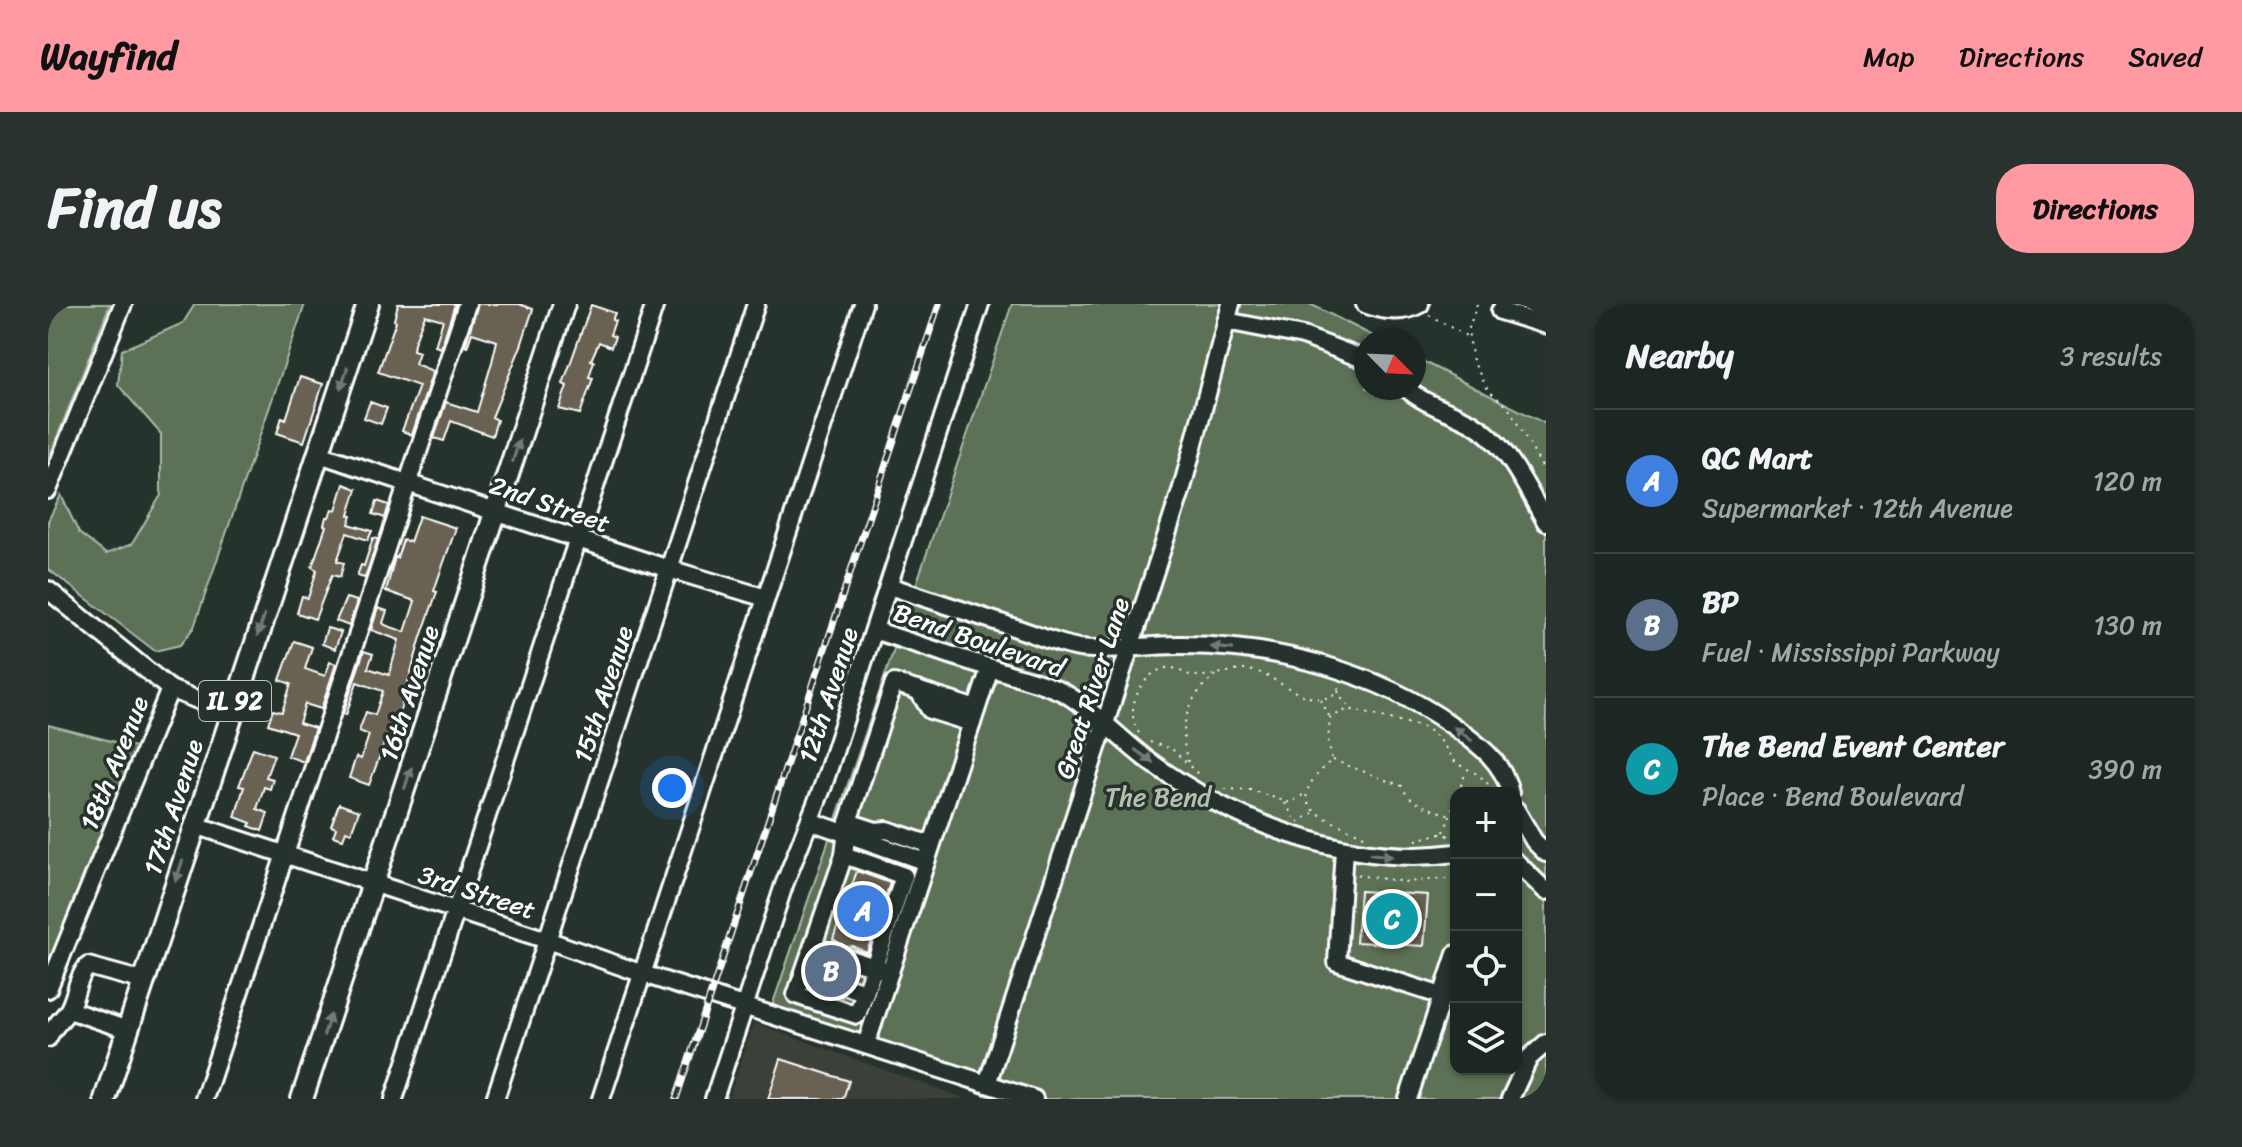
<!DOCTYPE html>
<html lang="en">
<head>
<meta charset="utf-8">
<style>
	body { margin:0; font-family:Sriracha,sans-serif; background:#29322f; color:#f1f3f6 }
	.controls { position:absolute; right:24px; bottom:24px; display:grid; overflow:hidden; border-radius:16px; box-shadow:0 2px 6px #0004 }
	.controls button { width:72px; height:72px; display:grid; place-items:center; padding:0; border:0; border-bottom:2px solid #3a4340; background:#1c2622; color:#f1f3f6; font:40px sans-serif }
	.compass { position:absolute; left:1306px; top:24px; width:72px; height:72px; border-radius:50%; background:#1c2622; box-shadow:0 2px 6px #0004; rotate:114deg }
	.you { position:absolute; left:624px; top:484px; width:28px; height:28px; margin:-20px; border:6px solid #fff; border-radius:50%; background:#1a73e8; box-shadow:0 0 0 12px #1a73e833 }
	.badge { display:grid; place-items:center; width:52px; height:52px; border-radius:50%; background:#ff9aa2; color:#fff; font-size:26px; font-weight:700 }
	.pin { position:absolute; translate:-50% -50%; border:4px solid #fff; box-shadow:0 2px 8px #0006 }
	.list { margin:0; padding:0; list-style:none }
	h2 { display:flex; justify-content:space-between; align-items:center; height:104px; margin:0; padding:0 32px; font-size:34px }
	h2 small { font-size:26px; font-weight:400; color:#a0a5a5 }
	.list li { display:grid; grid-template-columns:52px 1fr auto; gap:24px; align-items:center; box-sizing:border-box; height:144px; padding:0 32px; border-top:2px solid #3a4340 }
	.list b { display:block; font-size:30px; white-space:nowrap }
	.list p { margin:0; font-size:26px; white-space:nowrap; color:#a0a5a5 }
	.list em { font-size:26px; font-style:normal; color:#a0a5a5 }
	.icon { flex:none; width:44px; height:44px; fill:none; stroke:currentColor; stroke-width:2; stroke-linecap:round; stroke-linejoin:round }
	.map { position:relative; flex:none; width:1498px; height:795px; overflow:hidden; border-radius:32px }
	header { display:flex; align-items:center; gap:48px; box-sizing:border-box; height:112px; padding:0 40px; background:#ff9aa2; color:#111 }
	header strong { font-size:38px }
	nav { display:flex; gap:44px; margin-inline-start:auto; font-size:28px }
	.intro { display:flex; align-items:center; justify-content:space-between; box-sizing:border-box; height:192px; padding:0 48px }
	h1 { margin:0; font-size:56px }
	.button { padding:20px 36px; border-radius:32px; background:#ff9aa2; color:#111; font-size:28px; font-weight:700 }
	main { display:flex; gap:48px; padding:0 48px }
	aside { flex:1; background:#1c2622; border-radius:32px; box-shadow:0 2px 6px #0004 }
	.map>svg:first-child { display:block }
	.built { fill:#3a4138 }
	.green { fill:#5c7154; stroke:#aeb8aa; stroke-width:2; fill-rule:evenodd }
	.building { fill:#696252; stroke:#fff; stroke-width:2 }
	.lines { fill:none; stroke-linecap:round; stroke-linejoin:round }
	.minor-tunnel { stroke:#3c4742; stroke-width:16; stroke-dasharray:16 8; stroke-linecap:butt }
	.minor-casing { stroke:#fff; stroke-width:22 }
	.major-casing { stroke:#fff; stroke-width:26 }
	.path { stroke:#fff; stroke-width:2; stroke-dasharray:2 6; stroke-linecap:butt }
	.minor { stroke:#26332d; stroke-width:16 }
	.major { stroke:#26332d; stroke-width:20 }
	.rail-casing { stroke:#fff; stroke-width:7 }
	.rail { stroke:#26332d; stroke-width:4; stroke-dasharray:12; stroke-linecap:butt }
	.oneway { fill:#727a76 }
	.labels { text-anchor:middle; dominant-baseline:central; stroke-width:7; stroke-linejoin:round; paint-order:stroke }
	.shield { fill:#26332d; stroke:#bec2c0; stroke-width:2 }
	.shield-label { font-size:24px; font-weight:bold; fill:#fff }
	.street-label { font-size:26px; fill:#fff; stroke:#26332d }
	.park-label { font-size:26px; fill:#b6bfb2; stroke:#26332d }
</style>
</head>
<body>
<header>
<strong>Wayfind</strong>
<nav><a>Map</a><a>Directions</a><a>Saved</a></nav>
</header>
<div class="intro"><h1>Find us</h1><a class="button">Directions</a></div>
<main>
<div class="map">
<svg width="1498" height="795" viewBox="0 0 1498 795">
	<rect width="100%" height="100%" fill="#26332d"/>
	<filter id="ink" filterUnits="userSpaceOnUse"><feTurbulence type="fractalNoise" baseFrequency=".0125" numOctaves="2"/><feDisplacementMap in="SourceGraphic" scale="16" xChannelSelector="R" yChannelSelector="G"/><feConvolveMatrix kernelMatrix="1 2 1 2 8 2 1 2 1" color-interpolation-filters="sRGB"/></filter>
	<g filter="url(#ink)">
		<!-- built -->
		<path class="built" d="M706 719 918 795H680Z"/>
		<!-- green -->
		<g class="green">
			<path d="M0 0H62L0 156Z"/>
			<path d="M147 0H257L146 323 132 341 107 347 0 265V217L13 191 31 229 58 250 84 240 113 191V130L70 81 74 46 135 19Z"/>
			<path d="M964 0H1262L1333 36H1318V84H1366V53L1498 120V795H948L721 711ZM1408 489H1468V765H1408Z"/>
			<path d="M0 421 91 444 0 661Z"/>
		</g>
		<!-- building -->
		<g class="building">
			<path d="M350 0H407L393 44 387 42 395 16 377 11 366 39 365 46 371 48 367 60 385 67 364 131 354 127 371 82 330 68 348 17 346 16Z"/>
			<path d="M430 0H471L485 5 473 42 444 113 449 116 444 132 403 117 396 137 386 134 398 98 429 108 444 58 449 37 424 29 419 43 417 42Z"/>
			<path d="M543 1 567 9 564 16 567 17 562 31 567 33 563 43 551 38 543 56 546 57 541 73 545 74 532 110 511 105 519 82 515 80Z"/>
			<path d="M252 73 275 80 256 138 229 129 234 113 238 115Z"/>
			<path d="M322 98 339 104 333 120 316 114Z"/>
			<path d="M296 180 309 185 301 211 304 212 301 220 324 227 320 236 299 229 289 257 296 259 292 273 284 271 267 315 249 309 254 292 260 294 269 266 264 263 278 222 276 221 278 213H281L284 205 288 206Z"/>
			<path d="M329 197 341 201 337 214 325 210Z"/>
			<path d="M371 212 408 224 390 275 386 287 389 288 373 333 349 417 345 416 321 481 301 474 308 453 313 455 321 431 311 427 318 408 327 411 335 387 309 378 298 411 295 410 316 347 325 350 320 364 341 371 351 336 323 326 330 304 339 307 335 319 337 321 357 328 367 297 338 287 347 253 349 254 355 236 362 238Z"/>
			<path d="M325 234 330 235 317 274 309 272 313 261 316 262Z"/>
			<path d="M298 294 309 297 301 322 288 317Z"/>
			<path d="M279 324 293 328 287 345 274 340Z"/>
			<path d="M246 337 264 343 257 365 277 372 282 358 288 360 273 405 257 400 251 419 267 424 256 458 239 452 247 429 220 420 225 406 234 408 243 380 232 376Z"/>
			<path d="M205 444 226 451 218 473 225 475 222 485 216 483 209 505 220 509 214 527 201 522 203 519 187 513 196 483 191 482Z"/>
			<path d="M291 500 311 507 303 529 298 527 295 535 285 532 288 524 283 522Z"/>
			<path d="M809 567 842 579 819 648 804 642 798 643 785 635Z"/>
			<path d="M1312 587 1380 591 1376 642 1308 638Z"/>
			<path d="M771 658 785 663 792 662 802 668 801 672H794L787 678V685L793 693 763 682Z"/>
			<path d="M733 755 801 777 795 795H720Z"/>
		</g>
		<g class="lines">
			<!-- minor-tunnel -->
			<path class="minor-tunnel" d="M765 671 797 682"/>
			<defs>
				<g id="minor">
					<path d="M1317 0C1334 7 1355 10 1372 0"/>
					<path d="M1452 7 1498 21"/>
					<path d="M1178 17 1255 32 1318 56"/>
					<path d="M1358 84C1377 101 1402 107 1424 119 1459 139 1479 185 1498 218"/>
					<path d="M271 150 621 265 718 294"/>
					<path d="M0 186 75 0"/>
					<path d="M841 282C883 296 926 310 968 324 989 331 1011 341 1032 344 1067 348 1101 340 1135 341 1230 342 1327 367 1405 422 1429 439 1456 458 1462 489"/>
					<path d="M0 286 122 385 155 398 186 400"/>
					<path d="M826 326C870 341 915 355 959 369 977 375 999 380 1016 389 1043 404 1071 434 1097 454 1182 517 1301 564 1408 549"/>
					<path d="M870 386 882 406 924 419"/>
					<path d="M1468 506 1486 537 1498 549"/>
					<path d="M762 517 878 558 818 741"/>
					<path d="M800 518 828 527 839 526 883 541"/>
					<path d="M147 521 499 636 595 670 986 795"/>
					<path d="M1296 545 1289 658 1394 692"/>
					<path d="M796 551 748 691 809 711 826 663 800 654"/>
					<path d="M878 558 942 364"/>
					<path d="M1468 558 1498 587"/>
					<path d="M765 642 790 651"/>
					<path d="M842 668 826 663 856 572 796 551 800 518 846 379 928 405"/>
					<path d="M797 682 817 688"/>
					<path d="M0 685 122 385"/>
					<path d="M21 706 80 726"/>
					<path d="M0 734C5 721 17 714 22 703 29 689 29 673 40 662L95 677"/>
					<path d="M939 780 1134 184 1183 0"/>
					<path d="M156 795 419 0"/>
					<path d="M346 795 607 0"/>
					<path d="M447 795 708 0"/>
					<path d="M553 795 815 0"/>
					<path d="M666 795 736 581 775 482 932 0"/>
					<path d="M1360 795 1408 650"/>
					<path d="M1462 795 1481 754 1498 739"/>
				</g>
				<g id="major">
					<path d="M57 795 320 0"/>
					<path d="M254 795 516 0"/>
				</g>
			</defs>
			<!-- minor casing -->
			<use href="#minor" class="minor-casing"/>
			<!-- major casing -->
			<use href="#major" class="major-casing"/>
			<!-- path -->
			<g class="path">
				<path d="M1429 0 1420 27 1425 57 1440 86 1460 103 1498 170"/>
				<path d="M1381 11 1420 33"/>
				<path d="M1290 387 1294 395 1305 406"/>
				<path d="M1273 396 1282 414"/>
				<path d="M1091 429C1084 418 1083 405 1088 393 1093 380 1103 367 1118 364 1128 362 1133 369 1142 371 1164 376 1187 361 1210 368 1235 377 1256 402 1285 392L1292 382"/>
				<path d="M1102 438 1124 445 1151 471"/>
				<path d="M1285 456 1354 482C1361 501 1385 505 1402 511"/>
				<path d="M1140 458C1129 423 1140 390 1170 370"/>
				<path d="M1177 485 1203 486 1242 499 1258 489"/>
				<path d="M1410 489 1418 468"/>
				<path d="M1237 499 1246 514"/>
				<path d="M1250 518 1265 509"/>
				<path d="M1396 528 1408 495"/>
				<path d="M1316 532C1274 511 1229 504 1284 456L1280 436 1282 414 1295 407 1305 406 1376 423 1390 433 1408 459 1431 471 1446 486"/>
				<path d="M1368 536 1393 529 1407 534"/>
				<path d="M1309 571 1358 578 1408 574"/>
			</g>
			<!-- minor -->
			<use href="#minor" class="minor"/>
			<!-- major -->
			<use href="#major" class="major"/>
			<defs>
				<path id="rail" d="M628 795 891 0"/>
			</defs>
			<!-- rail casing -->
			<use href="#rail" class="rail-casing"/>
			<!-- rail -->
			<use href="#rail" class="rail"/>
		</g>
		<!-- one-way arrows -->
		<defs><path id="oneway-solid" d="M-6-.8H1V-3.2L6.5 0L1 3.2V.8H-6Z" transform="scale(2)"/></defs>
		<g class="oneway">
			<use href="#oneway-solid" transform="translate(296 74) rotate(108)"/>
			<use href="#oneway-solid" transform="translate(468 147) rotate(-72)"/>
			<use href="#oneway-solid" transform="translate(213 321) rotate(109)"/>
			<use href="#oneway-solid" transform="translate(1174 344) rotate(-175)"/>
			<use href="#oneway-solid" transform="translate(1415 430) rotate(-143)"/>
			<use href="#oneway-solid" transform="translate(1096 452) rotate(36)"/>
			<use href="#oneway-solid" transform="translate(360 474) rotate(-72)"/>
			<use href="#oneway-solid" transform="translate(1333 551) rotate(8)"/>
			<use href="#oneway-solid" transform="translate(131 567) rotate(108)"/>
			<use href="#oneway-solid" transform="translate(279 721) rotate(-72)"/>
		</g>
	</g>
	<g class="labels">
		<!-- shield labels -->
		<rect class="shield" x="151" y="377" width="72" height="40" rx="6"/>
		<g class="shield-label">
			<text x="187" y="397">IL 92</text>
		</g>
		<!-- street labels -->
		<g class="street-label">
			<text transform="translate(502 200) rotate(19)">2nd Street</text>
			<text transform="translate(931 336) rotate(19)">Bend Boulevard</text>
			<text transform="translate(1044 384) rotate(-72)">Great River Lane</text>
			<text transform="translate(361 389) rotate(-72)">16th Avenue</text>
			<text transform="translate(555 390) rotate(-72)">15th Avenue</text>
			<text transform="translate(780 391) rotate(-72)">12th Avenue</text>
			<text transform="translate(66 459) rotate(-68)">18th Avenue</text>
			<text transform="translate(125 503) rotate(-72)">17th Avenue</text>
			<text transform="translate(429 588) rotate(18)">3rd Street</text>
		</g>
		<!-- park labels -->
		<g class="park-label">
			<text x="1110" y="493">The Bend</text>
		</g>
	</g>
</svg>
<div class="controls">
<button>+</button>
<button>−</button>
<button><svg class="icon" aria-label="locate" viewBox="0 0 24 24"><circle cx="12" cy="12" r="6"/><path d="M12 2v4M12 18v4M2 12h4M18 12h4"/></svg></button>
<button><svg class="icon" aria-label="layers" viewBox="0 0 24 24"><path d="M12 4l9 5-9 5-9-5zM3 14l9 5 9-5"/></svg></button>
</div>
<svg class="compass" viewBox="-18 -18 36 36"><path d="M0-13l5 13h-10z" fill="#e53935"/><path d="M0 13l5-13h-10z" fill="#a0a5a5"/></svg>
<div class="you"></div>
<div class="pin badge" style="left:815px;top:607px;background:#3f7fe0">A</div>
<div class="pin badge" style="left:783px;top:667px;background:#5c6f8a">B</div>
<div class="pin badge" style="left:1344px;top:615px;background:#0f9aa8">C</div>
</div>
<aside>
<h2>Nearby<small>3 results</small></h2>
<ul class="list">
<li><span class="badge" style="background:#3f7fe0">A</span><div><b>QC Mart</b><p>Supermarket · 12th Avenue</p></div><em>120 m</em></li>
<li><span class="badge" style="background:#5c6f8a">B</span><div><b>BP</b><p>Fuel · Mississippi Parkway</p></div><em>130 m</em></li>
<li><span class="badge" style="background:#0f9aa8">C</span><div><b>The Bend Event Center</b><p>Place · Bend Boulevard</p></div><em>390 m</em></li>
</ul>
</aside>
</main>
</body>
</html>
